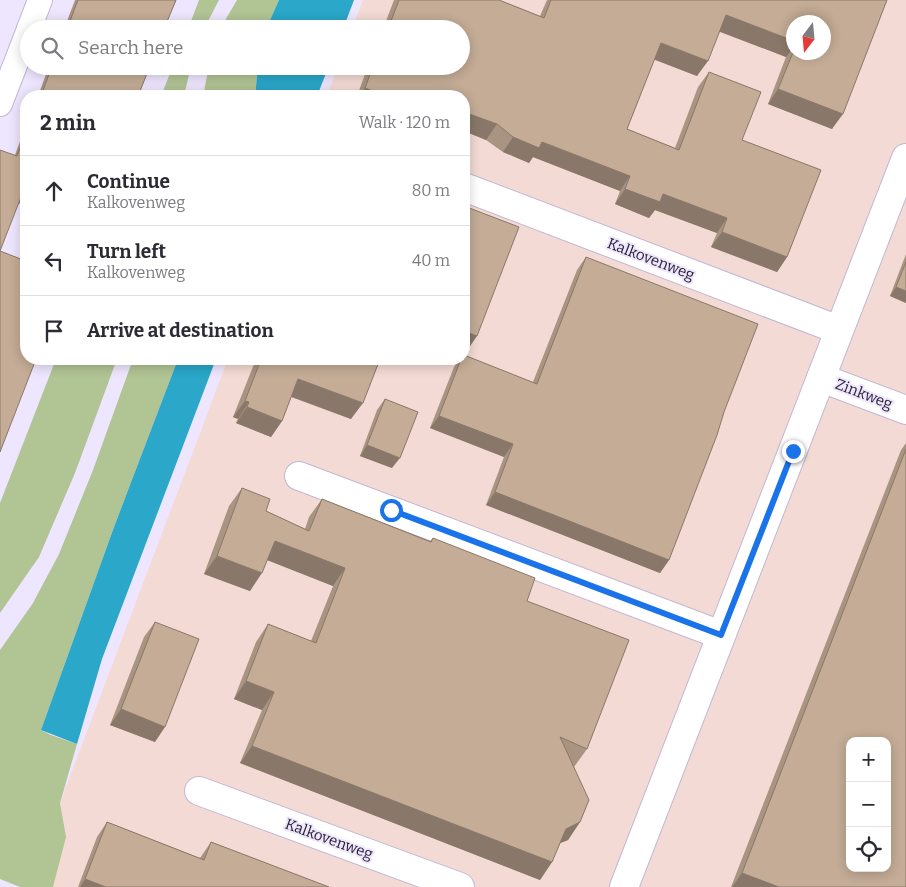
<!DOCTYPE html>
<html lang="en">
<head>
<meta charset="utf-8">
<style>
	body { margin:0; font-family:Bitter,serif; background:#f7f7f7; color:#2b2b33 }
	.controls { position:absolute; right:15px; bottom:15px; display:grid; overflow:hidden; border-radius:10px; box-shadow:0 2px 12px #0003 }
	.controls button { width:45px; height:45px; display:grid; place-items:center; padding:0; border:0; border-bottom:1px solid #e1e1e2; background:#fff; color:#2b2b33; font:25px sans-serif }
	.compass { position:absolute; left:786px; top:15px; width:45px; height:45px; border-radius:50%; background:#fff; box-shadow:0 2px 12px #0003; rotate:196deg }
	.stop { position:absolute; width:15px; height:15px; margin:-11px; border:4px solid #1a73e8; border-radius:50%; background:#fff }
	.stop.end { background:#1a73e8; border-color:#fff; box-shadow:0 1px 5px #0008 }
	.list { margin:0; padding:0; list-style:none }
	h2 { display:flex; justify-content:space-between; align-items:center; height:65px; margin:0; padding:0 20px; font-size:21px }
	h2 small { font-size:16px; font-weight:400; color:#7c7c81 }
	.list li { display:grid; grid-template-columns:32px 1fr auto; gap:15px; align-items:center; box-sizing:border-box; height:70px; padding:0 20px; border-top:1px solid #e1e1e2 }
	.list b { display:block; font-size:19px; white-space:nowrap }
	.list p { margin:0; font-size:16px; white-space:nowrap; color:#7c7c81 }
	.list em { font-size:16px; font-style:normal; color:#7c7c81 }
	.icon { flex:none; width:28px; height:28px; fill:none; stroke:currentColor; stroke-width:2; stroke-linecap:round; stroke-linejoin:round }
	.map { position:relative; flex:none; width:906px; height:887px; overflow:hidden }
	.search { position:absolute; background:#fff; box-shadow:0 2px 12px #0003; left:20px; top:20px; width:450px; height:55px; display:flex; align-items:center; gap:12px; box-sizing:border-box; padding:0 18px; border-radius:28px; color:#7c7c81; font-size:19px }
	.panel { position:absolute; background:#fff; box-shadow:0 2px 12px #0003; left:20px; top:90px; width:450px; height:275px; border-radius:20px }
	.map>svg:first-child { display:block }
	.industrial { fill:#f4dad4; fill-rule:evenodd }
	.green { fill:#b1c494 }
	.water { fill:#2aa7c9 }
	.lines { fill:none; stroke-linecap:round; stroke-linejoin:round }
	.pedestrian-casing { stroke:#c1b7d4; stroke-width:26 }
	.minor-casing { stroke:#c1b7d4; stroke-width:30 }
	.tertiary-casing { stroke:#c1b7d4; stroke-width:30 }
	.pedestrian { stroke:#fff; stroke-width:24 }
	.minor { stroke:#fff; stroke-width:28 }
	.tertiary { stroke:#fff; stroke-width:28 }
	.wall { fill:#a99481; fill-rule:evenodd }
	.shaded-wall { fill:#897869 }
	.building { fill:#c4ac96; stroke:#897869; fill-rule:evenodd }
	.route { stroke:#1a73e8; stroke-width:6 }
	.labels { text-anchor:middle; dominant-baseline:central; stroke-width:4; stroke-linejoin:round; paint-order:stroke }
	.street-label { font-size:15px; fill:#221e29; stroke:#eee6fe }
</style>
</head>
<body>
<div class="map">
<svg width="906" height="887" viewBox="0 0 906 887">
	<rect width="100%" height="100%" fill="#eee6fe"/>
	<!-- industrial -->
	<path class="industrial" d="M363 0H906V887H28L228 359H464V96H327L338 66H461V29H352ZM794 22H824V52H794ZM850 741H887V868H850Z"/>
	<!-- green -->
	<g class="green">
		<path d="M199 0H219L204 29H188Z"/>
		<path d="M237 0H279L266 29H220Z"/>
		<path d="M173 66H191L184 96H161Z"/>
		<path d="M209 66H258L255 96H203Z"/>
		<path d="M56 359H117L75 473 39 557 0 613V503Z"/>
		<path d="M133 359H178L114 527 41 730 51 735 77 744 60 803 66 837 53 887H20L0 879V650L33 603 59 554 93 470Z"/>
	</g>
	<!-- water -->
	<g class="water">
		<path d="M279 0H354L343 29H266Z"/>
		<path d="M258 66H329L317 96H255Z"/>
		<path d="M178 359H216L102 659 77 744 41 730 114 527Z"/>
	</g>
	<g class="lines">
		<defs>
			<g id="pedestrian">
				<path d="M29 29 40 0"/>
				<path d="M0 104 29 29"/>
			</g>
			<g id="minor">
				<path d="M464 187 839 330"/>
				<path d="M821 378 906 410"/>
				<path d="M299 476 721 635"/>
				<path d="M199 791 460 887"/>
			</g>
			<path id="tertiary" d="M624 887 906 158"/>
		</defs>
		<!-- pedestrian casing -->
		<use href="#pedestrian" class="pedestrian-casing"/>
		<!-- minor casing -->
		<use href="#minor" class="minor-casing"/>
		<!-- tertiary casing -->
		<use href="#tertiary" class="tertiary-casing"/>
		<!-- pedestrian -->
		<use href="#pedestrian" class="pedestrian"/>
		<!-- minor -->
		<use href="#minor" class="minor"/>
		<!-- tertiary -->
		<use href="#tertiary" class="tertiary"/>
	</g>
	<!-- wall -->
	<g class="wall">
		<path d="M75 0H176L164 29H64Z"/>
		<path d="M394 0H499L540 16 547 0H887L832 129 768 104 786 57 720 31 697 76 654 59 627 129 675 148 698 87 709 72 742 140 787 257 777 272 711 247 717 233 655 210 649 218 615 204 620 191 533 157 529 163 503 152 486 140 464 131V96H357L368 66H461V29H383ZM794 22 824 52H794Z"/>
		<path d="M49 66H150L138 96H38Z"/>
		<path d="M26 125V206L19 203 15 155Z"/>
		<path d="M906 254V303L890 296Z"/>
		<path d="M586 257 724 412 669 560 660 573 486 505 504 457 430 428 454 367 460 359H464L533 382 577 270Z"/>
		<path d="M256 359H380L351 419 291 397 282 421 271 437 236 423 238 419 233 417Z"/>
		<path d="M385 399 392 468 360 456 377 410Z"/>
		<path d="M906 443V887H731L901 450Z"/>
		<path d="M242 488 266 511 305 529 309 517 322 499 430 541 433 538 527 601 587 749 574 767V766L580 822 568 840 560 843 552 862 540 880 240 763 262 710 234 699 256 642 268 624 311 641 333 586 267 560 250 591 204 574 229 506Z"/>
		<path d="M155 622V742L110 725 144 637Z"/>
		<path d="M107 822 200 858 211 842 329 887H78L97 837Z"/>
	</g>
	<!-- shaded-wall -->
	<g class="shaded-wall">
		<path d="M726 15 794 41V47L786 57 715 30Z"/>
		<path d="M661 43 708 61 697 76 650 58Z"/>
		<path d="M365 88 386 96H359Z"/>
		<path d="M778 89 843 114 832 129 768 104Z"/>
		<path d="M464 112 497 124 486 140 464 131Z"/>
		<path d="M513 137 542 142 630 176 620 191 533 157 529 163 503 152Z"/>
		<path d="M625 189 663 194 727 218 717 233 655 210 649 218 615 204Z"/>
		<path d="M23 192 26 193V206L16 202Z"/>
		<path d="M722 232 787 257 777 272 711 247Z"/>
		<path d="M896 287 906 291V303L890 296Z"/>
		<path d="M464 331 477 336 466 352H464Z"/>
		<path d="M298 379 363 403 351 419 287 395Z"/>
		<path d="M245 401 249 402 238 419 233 417Z"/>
		<path d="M247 407 282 421 271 437 236 423Z"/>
		<path d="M439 416 513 444 504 457 430 428Z"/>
		<path d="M367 445 400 458 392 468 360 456Z"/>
		<path d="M495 492 669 560 660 573 486 505Z"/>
		<path d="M275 541 345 568 333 586 262 558Z"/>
		<path d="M217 556 262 573 250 591 204 574Z"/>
		<path d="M246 681 274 692 262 710 234 699Z"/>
		<path d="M121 709 165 727 155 742 110 725Z"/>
		<path d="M252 746 552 862 540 880 240 763Z"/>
		<path d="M580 822 568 840 553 846 566 829Z"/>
		<path d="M742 873 779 887H732Z"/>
		<path d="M85 879 106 887H80Z"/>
	</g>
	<!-- building -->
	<g class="building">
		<path d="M78 0H176L164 29H67Z"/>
		<path d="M399 0H499L544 18 551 0H887L843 114 778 89 794 50V52H824V22H794V41L726 15 708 61 661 43 627 129 679 150 709 72 761 92 742 140 821 170 787 257 722 232 727 218 663 194 660 202 625 189 630 176 542 142 539 148 513 137 497 124 464 112V96H386L365 88 373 66H461V29H388Z"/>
		<path d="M52 66H150L138 96H41Z"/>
		<path d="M26 133V193L23 192 0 251V150L17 156Z"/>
		<path d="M464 206 519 227 477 336 464 331Z"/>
		<path d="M0 251 26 261V359H36L0 452Z"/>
		<path d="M586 257 758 324 724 412 717 435 669 560 495 492 513 444 439 416 461 359H464V355L537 384Z"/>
		<path d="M906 262V291L896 287Z"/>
		<path d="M261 359H380L363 403 298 379 282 421 247 407 249 402 245 401Z"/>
		<path d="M385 399 418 412 400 458 367 445Z"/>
		<path d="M906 449V887H779L742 873ZM850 741H887V868H850Z"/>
		<path d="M242 488 270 499 266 511 309 531 322 499 431 542 433 538 535 578 527 601 629 640 587 749 560 737 589 800 580 822 566 829 552 862 252 746 274 692 246 681 268 624 316 643 345 568 275 541 262 573 217 556Z"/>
		<path d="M155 622 199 639 165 727 121 709Z"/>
		<path d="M107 822 204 860 211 842 329 887H106L85 879Z"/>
	</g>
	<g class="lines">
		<!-- route -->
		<path class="route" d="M391 510 721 635 793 451"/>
	</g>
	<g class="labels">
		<!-- street labels -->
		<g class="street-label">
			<text transform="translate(651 259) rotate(21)">Kalkovenweg</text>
			<text transform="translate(864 394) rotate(21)">Zinkweg</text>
			<text transform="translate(329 839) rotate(20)">Kalkovenweg</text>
		</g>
	</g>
</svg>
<div class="controls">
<button>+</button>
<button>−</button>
<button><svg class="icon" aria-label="locate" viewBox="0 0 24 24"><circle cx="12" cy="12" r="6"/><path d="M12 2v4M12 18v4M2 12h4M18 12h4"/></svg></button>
</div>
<svg class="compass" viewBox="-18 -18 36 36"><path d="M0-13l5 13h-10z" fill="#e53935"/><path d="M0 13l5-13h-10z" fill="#7c7c81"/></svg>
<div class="stop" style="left:391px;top:510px"></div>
<div class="stop end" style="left:793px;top:451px"></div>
<div class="search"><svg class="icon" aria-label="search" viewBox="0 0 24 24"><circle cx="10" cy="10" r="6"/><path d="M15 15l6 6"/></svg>Search here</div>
<section class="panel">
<h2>2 min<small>Walk · 120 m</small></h2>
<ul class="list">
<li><svg class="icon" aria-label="ahead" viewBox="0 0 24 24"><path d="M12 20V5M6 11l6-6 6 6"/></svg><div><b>Continue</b><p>Kalkovenweg</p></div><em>80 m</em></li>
<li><svg class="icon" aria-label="left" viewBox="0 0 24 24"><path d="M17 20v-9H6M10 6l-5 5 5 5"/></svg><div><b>Turn left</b><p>Kalkovenweg</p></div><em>40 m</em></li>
<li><svg class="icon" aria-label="arrive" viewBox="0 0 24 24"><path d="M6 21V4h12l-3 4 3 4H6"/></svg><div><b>Arrive at destination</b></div></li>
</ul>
</section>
</div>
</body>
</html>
